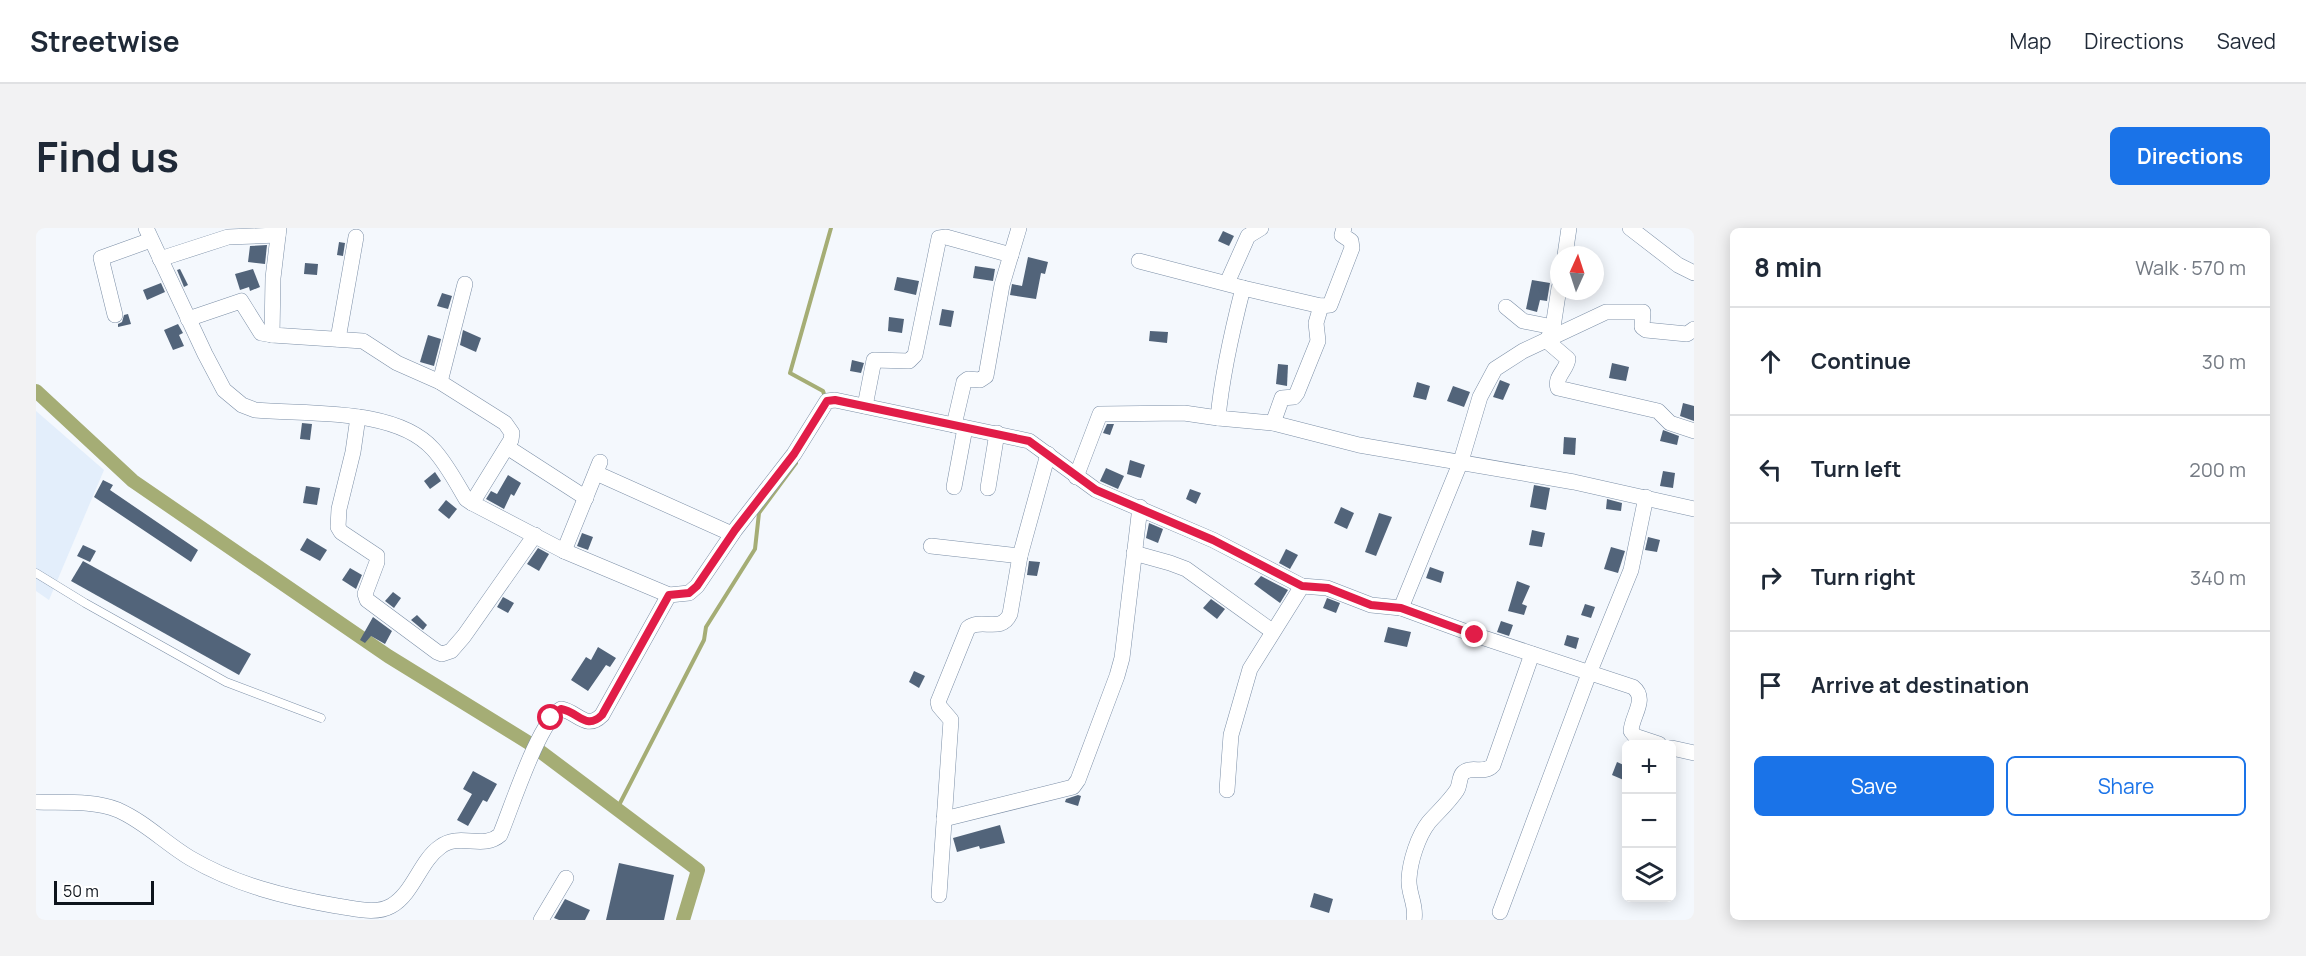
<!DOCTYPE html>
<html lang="en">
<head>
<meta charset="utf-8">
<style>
	body { margin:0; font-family:Manrope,sans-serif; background:#f2f2f3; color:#1f2937 }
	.controls { position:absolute; right:18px; bottom:18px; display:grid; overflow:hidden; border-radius:9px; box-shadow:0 3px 15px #0003 }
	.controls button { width:54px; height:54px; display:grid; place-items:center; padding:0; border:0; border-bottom:2px solid #e0e1e3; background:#fff; color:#1f2937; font:30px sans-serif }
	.compass { position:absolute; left:1514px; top:18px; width:54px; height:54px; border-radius:50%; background:#fff; box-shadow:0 3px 15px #0003; rotate:3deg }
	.scale { position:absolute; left:18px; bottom:15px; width:100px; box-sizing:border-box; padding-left:6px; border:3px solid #0d141c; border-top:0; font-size:16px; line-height:21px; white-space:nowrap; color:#0d141c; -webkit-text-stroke:4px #fff; paint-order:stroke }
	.stop { position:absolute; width:18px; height:18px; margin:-14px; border:4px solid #e11d48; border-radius:50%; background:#fff }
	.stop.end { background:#e11d48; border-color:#fff; box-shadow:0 2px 6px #0008 }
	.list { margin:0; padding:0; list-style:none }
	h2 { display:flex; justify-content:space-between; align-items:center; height:78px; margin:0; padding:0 24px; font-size:26px }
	h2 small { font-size:20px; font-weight:400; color:#747a83 }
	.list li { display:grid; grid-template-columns:39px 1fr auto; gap:18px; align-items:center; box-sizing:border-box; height:108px; padding:0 24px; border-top:2px solid #e0e1e3 }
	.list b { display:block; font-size:22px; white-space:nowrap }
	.list em { font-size:20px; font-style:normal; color:#747a83 }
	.actions { display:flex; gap:12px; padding:18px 24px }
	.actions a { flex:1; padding:14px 0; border:2px solid #1a73e8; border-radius:9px; text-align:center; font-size:21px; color:#1a73e8 }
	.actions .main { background:#1a73e8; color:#fff }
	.icon { flex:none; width:33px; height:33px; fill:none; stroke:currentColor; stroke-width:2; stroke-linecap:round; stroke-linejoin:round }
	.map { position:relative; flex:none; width:1658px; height:692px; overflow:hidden; border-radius:9px }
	header { display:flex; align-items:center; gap:36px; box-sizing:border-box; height:84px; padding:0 30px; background:#fff; border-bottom:2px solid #e0e1e3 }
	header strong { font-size:28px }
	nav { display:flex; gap:33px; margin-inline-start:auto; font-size:21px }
	.intro { display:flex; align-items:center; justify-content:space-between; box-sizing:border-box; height:144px; padding:0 36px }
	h1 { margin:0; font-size:42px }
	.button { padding:15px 27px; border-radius:9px; background:#1a73e8; color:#fff; font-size:21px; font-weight:700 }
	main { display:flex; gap:36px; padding:0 36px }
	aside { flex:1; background:#fff; border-radius:9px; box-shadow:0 3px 15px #0003 }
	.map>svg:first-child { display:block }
	.built { fill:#e3eefb }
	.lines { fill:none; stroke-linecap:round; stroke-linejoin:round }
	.stream { stroke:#a5ad75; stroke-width:4 }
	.canal { stroke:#a5ad75; stroke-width:14 }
	.building { fill:#52647a }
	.lane-casing { stroke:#7c8fa7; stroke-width:9 }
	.street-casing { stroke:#7c8fa7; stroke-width:16 }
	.lane { stroke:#fff; stroke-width:8 }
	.street { stroke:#fff; stroke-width:15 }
	.route { stroke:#e11d48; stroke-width:8 }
</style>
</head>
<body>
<header>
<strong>Streetwise</strong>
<nav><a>Map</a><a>Directions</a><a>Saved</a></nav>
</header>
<div class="intro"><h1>Find us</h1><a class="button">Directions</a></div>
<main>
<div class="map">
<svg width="1658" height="692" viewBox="0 0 1658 692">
	<rect width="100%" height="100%" fill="#f4f8fd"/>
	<!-- built -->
	<path class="built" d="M0 183 68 242 13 372 0 363Z"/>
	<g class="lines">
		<!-- stream -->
		<g class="stream">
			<path d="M789 169 787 163 754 145 795 0"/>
			<path d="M581 581 668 412 670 399 719 321 723 285 760 235"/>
		</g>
		<!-- canal -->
		<path class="canal" d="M0 163 97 253 352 428 493 515 662 642 647 692"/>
	</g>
	<!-- building -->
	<g class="building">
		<path d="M1187 3 1198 8 1193 18 1182 13Z"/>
		<path d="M303 14 309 15 307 28 301 27Z"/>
		<path d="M231 17 229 36 212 34 214 18Z"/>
		<path d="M992 29 1012 34 1009 46 1005 45 1000 71 974 67 976 56 986 58Z"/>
		<path d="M269 35 282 36 281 47 268 46Z"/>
		<path d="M939 38 959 41 957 53 937 50Z"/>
		<path d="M144 41 152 57 148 59 141 42Z"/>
		<path d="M217 41 224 59 214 63 213 59 204 62 199 46Z"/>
		<path d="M861 49 883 53 880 67 858 62Z"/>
		<path d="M1496 52 1514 55 1511 73 1504 72 1501 84 1490 81Z"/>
		<path d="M125 55 129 64 111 72 107 62Z"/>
		<path d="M406 65 416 68 412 81 401 78Z"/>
		<path d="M906 81 918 83 915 99 903 97Z"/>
		<path d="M92 86 95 96 82 99V96L86 94 88 87Z"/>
		<path d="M853 89 868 91 866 105 852 103Z"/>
		<path d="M142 96 147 105 143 107 148 118 137 122 128 102Z"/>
		<path d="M427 102 445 110 440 124 424 117Z"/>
		<path d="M1114 103 1132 104 1131 115 1113 113Z"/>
		<path d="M392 107 405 111 398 138 384 134Z"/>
		<path d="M816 132 828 135 825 145 814 143Z"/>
		<path d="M1576 135 1593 139 1590 153 1573 150Z"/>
		<path d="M1242 136 1252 137 1251 158 1240 156Z"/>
		<path d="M1464 152 1474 156 1467 172 1457 169Z"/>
		<path d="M1381 154 1394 158 1390 172 1377 169Z"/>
		<path d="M1417 158 1434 164 1428 179 1411 173Z"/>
		<path d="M1647 175 1658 178V193L1644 188Z"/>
		<path d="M266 195 276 196 274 212 264 211Z"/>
		<path d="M1071 196H1078L1074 207 1067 205Z"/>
		<path d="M1627 202 1643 208 1641 217 1624 213Z"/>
		<path d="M1528 209 1540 210 1539 227 1527 226Z"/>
		<path d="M1094 232 1109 237 1105 250 1091 246Z"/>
		<path d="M1070 240 1088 248 1082 261 1064 253Z"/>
		<path d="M1627 243 1639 245 1637 260 1624 258Z"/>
		<path d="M399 244 405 253 394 261 388 253Z"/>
		<path d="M472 247 485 255 478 268 475 266 468 281 450 271 455 263 461 266Z"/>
		<path d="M67 252 77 257 74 262 162 322 155 334 58 269Z"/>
		<path d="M1498 257 1514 260 1510 282 1494 279Z"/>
		<path d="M270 258 284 260 281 277 267 275Z"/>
		<path d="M1154 261 1165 265 1160 276 1150 271Z"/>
		<path d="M1571 271 1586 275 1585 283 1570 281Z"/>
		<path d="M410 272 421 281 413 291 402 282Z"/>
		<path d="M1305 279 1318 285 1311 301 1298 295Z"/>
		<path d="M1343 285 1356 289 1340 328 1329 324Z"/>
		<path d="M1113 295 1127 301 1122 315 1110 310Z"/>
		<path d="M1496 302 1509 305 1506 319 1493 317Z"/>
		<path d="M546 305 557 309 552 322 541 318Z"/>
		<path d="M1612 309 1624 312 1621 324 1609 322Z"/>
		<path d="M271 310 291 322 284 333 264 322Z"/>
		<path d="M47 317 60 323 54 334 41 328Z"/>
		<path d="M1575 319 1589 323 1582 345 1568 341Z"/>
		<path d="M502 320 513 326 503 343 491 336Z"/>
		<path d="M1250 321 1262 327 1254 341 1243 335Z"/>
		<path d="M47 333 215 426 203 447 35 353Z"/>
		<path d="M993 333 1004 334 1001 348 991 347Z"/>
		<path d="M1394 339 1408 344 1405 355 1390 350Z"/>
		<path d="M314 340 326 347 320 361 306 352Z"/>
		<path d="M1225 348 1252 362 1244 375 1218 356Z"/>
		<path d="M1481 353 1494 358 1486 376 1491 378 1488 387 1472 383Z"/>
		<path d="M357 364 365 370 358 380 349 373Z"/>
		<path d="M467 369 478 375 472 385 461 379Z"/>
		<path d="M1291 370 1304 375 1300 385 1287 380Z"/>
		<path d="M1175 371 1189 381 1181 391 1167 380Z"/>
		<path d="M1549 376 1559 379 1555 390 1545 387Z"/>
		<path d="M381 387 391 397 387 402 375 392Z"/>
		<path d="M337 389 356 403 349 416 335 408 329 415 324 412Z"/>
		<path d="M1465 393 1477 397 1473 408 1461 404Z"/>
		<path d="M1352 399 1375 404 1371 419 1348 414Z"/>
		<path d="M1531 407 1543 410 1540 421 1528 417Z"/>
		<path d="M562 419 580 430 574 439 570 437 552 463 535 452 550 429 555 432Z"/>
		<path d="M878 443 889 448 883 460 873 454Z"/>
		<path d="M1581 534 1590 538V553L1576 547Z"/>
		<path d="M437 543 461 556 451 574 447 572 432 598 421 592 436 566 427 561Z"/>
		<path d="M1042 567 1045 568 1042 578 1029 574 1030 571Z"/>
		<path d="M964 597 969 615 944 621 943 618 921 624 917 610Z"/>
		<path d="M583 635 638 647 628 692H570Z"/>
		<path d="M1278 665 1297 671 1293 685 1274 679Z"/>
		<path d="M529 671 554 682 549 692H523L518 690Z"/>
	</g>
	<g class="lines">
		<defs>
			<path id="lane" d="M0 345 49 375 190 454 285 490"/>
			<g id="street">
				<path d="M110 0 169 126 188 162 206 177 219 182C271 187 359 179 397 221 410 235 420 254 430 271L436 275"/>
				<path d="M243 0 237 50 236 107 327 113 361 135 404 154 469 195 476 205 475 212 436 275 528 323 633 367"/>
				<path d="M1308 0 1306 7 1315 13 1316 20 1294 77 1285 78 1207 60C1196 103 1186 146 1182 190L1237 195 1323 217 1538 254 1658 281"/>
				<path d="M1594 0 1642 37 1658 45"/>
				<path d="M1529 27 1533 0"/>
				<path d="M124 31 192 9 242 7"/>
				<path d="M1103 33 1207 60"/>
				<path d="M1191 55 1212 8 1225 0"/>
				<path d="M1523 60 1517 99 1511 113 1532 131C1531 142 1518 149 1522 160L1622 183 1634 195 1658 203"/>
				<path d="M1470 79 1487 93 1517 99"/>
				<path d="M79 87 65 30 115 12"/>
				<path d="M152 91 205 73 225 105 236 107"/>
				<path d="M302 111 320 9"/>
				<path d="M404 154 429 56"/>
				<path d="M829 178 838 132 873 133 879 127 903 10 910 9 975 27"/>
				<path d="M322 189 317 224 303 281 302 299 305 304 341 328V334L329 366 331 372 401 424 406 426 415 423 428 408 499 307"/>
				<path d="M1237 195 1246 170 1258 169 1261 165 1282 113 1280 95 1285 78"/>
				<path d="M918 197 928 154 932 151 944 152 950 148 966 57 983 0"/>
				<path d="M471 219 550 270"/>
				<path d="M560 245 696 306"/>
				<path d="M1040 249 1064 186 1148 185 1182 190"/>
				<path d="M918 259 929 200"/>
				<path d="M952 260 961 205"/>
				<path d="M895 318 984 328"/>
				<path d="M528 323 564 234"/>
				<path d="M1098 325 1134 335 1150 341 1236 403"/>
				<path d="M1365 380 1425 233 1444 169 1459 141 1487 123 1570 84H1607L1606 99 1610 102 1651 106 1658 101"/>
				<path d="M1636 520 1658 525"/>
				<path d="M1191 562 1195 507 1214 441 1266 358"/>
				<path d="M0 574C26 575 57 572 82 582 109 594 129 615 154 630 200 657 249 669 301 678 318 680 339 687 355 678 377 666 384 633 404 619 423 604 447 622 464 607 475 581 503 493 525 481 542 484 550 503 566 487L633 367 653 365 661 358 699 302 758 226 791 173 799 172 993 213 1060 262 1177 312 1266 358 1291 360 1335 377 1365 380 1439 407 1597 459C1612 471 1596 487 1595 503L1599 508 1623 516"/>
				<path d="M908 591 1037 559 1042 552 1081 448 1086 430 1104 279"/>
				<path d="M903 667 915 492 903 478 902 474 932 400C945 389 965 406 974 386L984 328 1012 226"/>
				<path d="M1464 684 1554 443 1595 342 1610 269"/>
				<path d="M505 692 530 650"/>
				<path d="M1378 692C1381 677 1372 666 1373 651 1374 633 1382 608 1393 594 1402 584 1413 574 1421 562 1424 557 1423 549 1427 545 1435 537 1449 547 1457 537L1496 426"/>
			</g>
		</defs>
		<!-- lane casing -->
		<use href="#lane" class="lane-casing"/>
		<!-- street casing -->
		<use href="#street" class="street-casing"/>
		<!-- lane -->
		<use href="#lane" class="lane"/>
		<!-- street -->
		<use href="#street" class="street"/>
	</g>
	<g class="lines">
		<!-- route -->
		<path class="route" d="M515 490 525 481C543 484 550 503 566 487L633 367 653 365 661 358 699 302 758 226 791 173 799 172 993 213 1060 262 1177 312 1266 358 1292 360 1335 377 1365 380 1439 407"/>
	</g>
</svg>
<div class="controls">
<button>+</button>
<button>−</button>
<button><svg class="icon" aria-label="layers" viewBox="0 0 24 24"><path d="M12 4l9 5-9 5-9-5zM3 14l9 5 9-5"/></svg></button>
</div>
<svg class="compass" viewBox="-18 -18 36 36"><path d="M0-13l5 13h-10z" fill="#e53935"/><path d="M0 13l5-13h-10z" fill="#747a83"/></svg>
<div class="scale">50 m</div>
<div class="stop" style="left:515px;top:490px"></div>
<div class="stop end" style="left:1439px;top:407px"></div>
</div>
<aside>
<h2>8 min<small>Walk · 570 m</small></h2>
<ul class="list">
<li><svg class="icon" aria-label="ahead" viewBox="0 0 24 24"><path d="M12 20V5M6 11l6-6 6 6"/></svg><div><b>Continue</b></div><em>30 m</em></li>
<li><svg class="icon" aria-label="left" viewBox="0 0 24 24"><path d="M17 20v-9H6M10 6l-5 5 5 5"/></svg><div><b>Turn left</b></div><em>200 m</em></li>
<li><svg class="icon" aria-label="right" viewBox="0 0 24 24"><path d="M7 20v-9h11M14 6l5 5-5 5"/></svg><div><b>Turn right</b></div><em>340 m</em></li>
<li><svg class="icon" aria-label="arrive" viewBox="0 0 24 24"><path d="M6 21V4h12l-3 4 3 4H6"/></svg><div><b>Arrive at destination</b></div></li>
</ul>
<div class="actions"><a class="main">Save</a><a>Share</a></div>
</aside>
</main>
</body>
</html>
